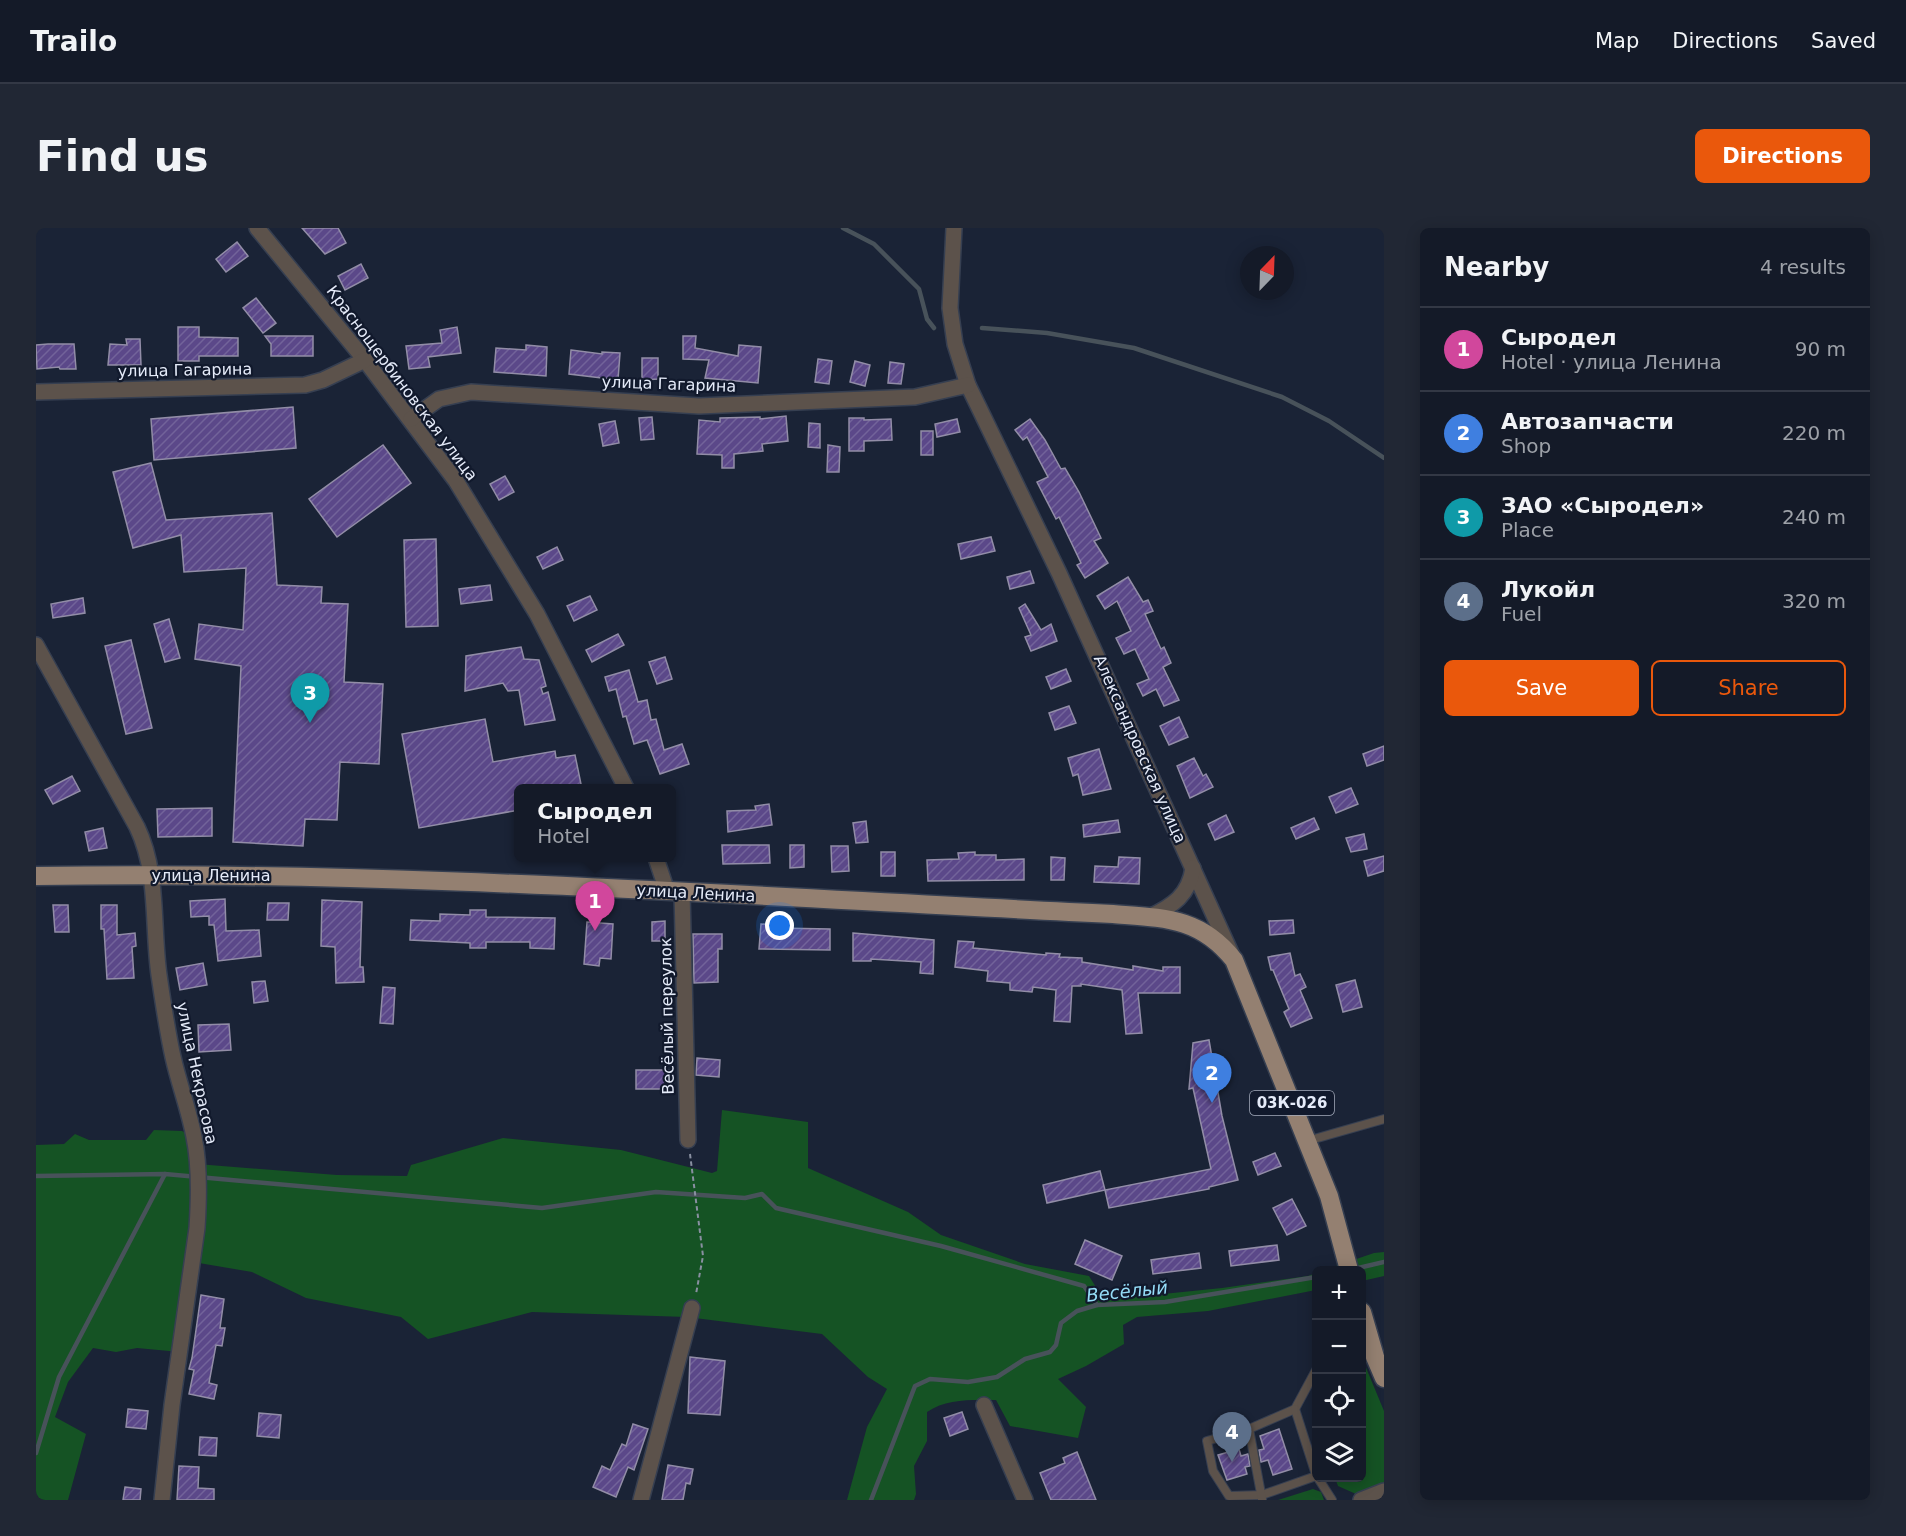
<!DOCTYPE html>
<html lang="en">
<head>
<meta charset="utf-8">
<style>
	body { margin:0; font-family:"DejaVu Sans",sans-serif; background:#212734; color:#f1f3f6 }
	.controls { position:absolute; right:18px; bottom:18px; display:grid; overflow:hidden; border-radius:9px; box-shadow:0 3px 15px #0003 }
	.controls button { width:54px; height:54px; display:grid; place-items:center; padding:0; border:0; border-bottom:2px solid #333845; background:#141a28; color:#f1f3f6; font:30px sans-serif }
	.compass { position:absolute; left:1204px; top:18px; width:54px; height:54px; border-radius:50%; background:#141a28; box-shadow:0 3px 15px #0003; rotate:23deg }
	.you { position:absolute; left:744px; top:698px; width:21px; height:21px; margin:-15px; border:4px solid #fff; border-radius:50%; background:#1a73e8; box-shadow:0 0 0 9px #1a73e833 }
	.badge { display:grid; place-items:center; width:39px; height:39px; border-radius:50%; background:#ea580c; color:#fff; font-size:20px; font-weight:700 }
	.pin { position:absolute; translate:-50% -50px; filter:drop-shadow(0 2px 3px #0008) }
	.pin::after { content:''; position:absolute; top:32px; width:21px; height:18px; background:inherit; clip-path:polygon(0 0,100% 0,50% 100%) }
	.popup { position:absolute; left:478px; top:556px; width:162px; height:78px; box-sizing:border-box; display:grid; place-content:center; border-radius:9px; background:#141a28; filter:drop-shadow(0 2px 4px #0005); font-size:20px; white-space:nowrap; color:#9da1a8 }
	.popup b { font-size:22px; color:#f1f3f6 }
	.popup::after { content:''; position:absolute; left:50%; top:100%; margin-left:-12px; border:12px solid transparent; border-top-color:#141a28 }
	.list { margin:0; padding:0; list-style:none }
	h2 { display:flex; justify-content:space-between; align-items:center; height:78px; margin:0; padding:0 24px; font-size:26px }
	h2 small { font-size:20px; font-weight:400; color:#9da1a8 }
	.list li { display:grid; grid-template-columns:39px 1fr auto; gap:18px; align-items:center; box-sizing:border-box; height:84px; padding:0 24px; border-top:2px solid #333845 }
	.list b { display:block; font-size:22px; white-space:nowrap }
	.list p { margin:0; font-size:20px; white-space:nowrap; color:#9da1a8 }
	.list em { font-size:20px; font-style:normal; color:#9da1a8 }
	.actions { display:flex; gap:12px; padding:18px 24px }
	.actions a { flex:1; padding:14px 0; border:2px solid #ea580c; border-radius:9px; text-align:center; font-size:21px; color:#ea580c }
	.actions .main { background:#ea580c; color:#fff }
	.icon { flex:none; width:33px; height:33px; fill:none; stroke:currentColor; stroke-width:2; stroke-linecap:round; stroke-linejoin:round }
	.map { position:relative; flex:none; width:1348px; height:1272px; overflow:hidden; border-radius:9px }
	header { display:flex; align-items:center; gap:36px; box-sizing:border-box; height:84px; padding:0 30px; background:#141a28; border-bottom:2px solid #333845 }
	header strong { font-size:28px }
	nav { display:flex; gap:33px; margin-inline-start:auto; font-size:21px }
	.intro { display:flex; align-items:center; justify-content:space-between; box-sizing:border-box; height:144px; padding:0 36px }
	h1 { margin:0; font-size:42px }
	.button { padding:15px 27px; border-radius:9px; background:#ea580c; color:#fff; font-size:21px; font-weight:700 }
	main { display:flex; gap:36px; padding:0 36px }
	aside { flex:1; background:#141a28; border-radius:9px; box-shadow:0 3px 15px #0003 }
	.map>svg:first-child { display:block }
	.grass { fill:#155324 }
	.lines { fill:none; stroke-linecap:round; stroke-linejoin:round }
	.stream { stroke:#48525a; stroke-width:4.5 }
	.building { fill:url(#building-hatch); stroke:#928da7; stroke-width:1.5 }
	.service-casing { stroke:#363f51; stroke-width:10 }
	.minor-casing { stroke:#363f51; stroke-width:18 }
	.primary-casing { stroke:#363f51; stroke-width:21 }
	.path { stroke:#8990a1; stroke-width:2; stroke-dasharray:4.5 3; stroke-linecap:butt }
	.service { stroke:#5c524b; stroke-width:8 }
	.minor { stroke:#5c524b; stroke-width:15 }
	.primary { stroke:#948071; stroke-width:18 }
	.labels { text-anchor:middle; dominant-baseline:central; stroke-width:4.5; stroke-linejoin:round; paint-order:stroke }
	.shield { fill:#11192c; stroke:#a5acbc; stroke-width:1.5 }
	.shield-label { font-size:15px; font-weight:bold; fill:#e5ebf9 }
	.street-label { font-size:16px; fill:#e5ebf9; stroke:#11192c }
	.water-label { font-size:18px; font-style:italic; fill:#95ddf8; stroke:#11192c }
</style>
</head>
<body>
<header>
<strong>Trailo</strong>
<nav><a>Map</a><a>Directions</a><a>Saved</a></nav>
</header>
<div class="intro"><h1>Find us</h1><a class="button">Directions</a></div>
<main>
<div class="map">
<svg width="1348" height="1272" viewBox="0 0 1348 1272">
	<defs>
		<pattern id="building-hatch" width="6" height="6" patternUnits="userSpaceOnUse" patternTransform="scale(1.5)"><rect width="6" height="6" fill="#5b4889"/><path d="M-1 1l2-2M0 6l6-6M5 7l2-2" fill="none" stroke="#72639a"/></pattern>
	</defs>
	<rect width="100%" height="100%" fill="#1a2336"/>
	<!-- grass -->
	<g class="grass">
		<path d="M686 882 772 894V940L872 984 905 1007 989 1036 1053 1048 1068 1072 1186 1060 1272 1048 1280 1045V1062L1172 1083 1101 1089 1087 1097 1088 1116 1050 1138 1022 1151 1050 1179 1042 1210 974 1198 960 1172C937 1172 911 1170 891 1184V1213L878 1238 880 1266 878 1272H811L831 1199 851 1161 832 1149 786 1106 651 1089 496 1084 392 1111 365 1089 270 1070 216 1044 157 1034 144 1124 101 1120 80 1124 57 1120 32 1154 19 1189 50 1206 32 1272H0V917L28 916 39 906 53 912H110L118 902 146 903 158 910 161 936 301 947 371 948 375 937 467 910 585 922 676 945 681 943Z"/>
		<path d="M1348 1024V1048L1326 1053V1042H1288L1338 1025Z"/>
		<path d="M1326 1130 1348 1183V1254L1320 1266 1302 1258 1299 1250H1326Z"/>
		<path d="M1277 1261 1285 1264 1288 1272H1242Z"/>
	</g>
	<g class="lines">
		<!-- stream -->
		<g class="stream">
			<path d="M807 0 838 16 883 61 891 91 898 100"/>
			<path d="M946 100 1011 105 1098 120 1246 169 1293 193 1348 230"/>
			<path d="M0 948 129 946 506 980 620 964 709 970 726 966 740 980 905 1018 1048 1058 1061 1077"/>
			<path d="M1318 1041 1348 1034"/>
			<path d="M0 1225 23 1149 129 946"/>
			<path d="M835 1272 879 1158 894 1151 932 1154 961 1149 989 1131 1014 1124 1020 1117 1025 1095 1041 1083 1061 1077 1129 1074 1280 1049"/>
		</g>
	</g>
	<!-- building -->
	<g class="building">
		<path d="M266 0H302L310 15 289 26Z"/>
		<path d="M201 14 212 28 190 44 180 31Z"/>
		<path d="M325 36 332 50 309 62 302 48Z"/>
		<path d="M220 70 240 95 227 105 207 80Z"/>
		<path d="M142 99H163V109L202 110V128H163V133H142Z"/>
		<path d="M421 99 425 125 392 129 394 139 373 141 370 118 406 115 404 102Z"/>
		<path d="M229 108H277V128H235V116Z"/>
		<path d="M647 108H660L659 120 702 128 703 117 725 119 722 155 669 150 673 132 647 131Z"/>
		<path d="M90 111H104L105 137H72L74 116 91 117Z"/>
		<path d="M12 116H38L40 141H24L23 139 1 141 0 117Z"/>
		<path d="M490 117 511 119 510 148 458 144 460 120 490 122Z"/>
		<path d="M535 122 566 126V124L584 125 582 152 533 146Z"/>
		<path d="M606 130H622V151L606 152Z"/>
		<path d="M782 131 796 133 793 156 779 154Z"/>
		<path d="M819 133 834 137 829 158 814 154Z"/>
		<path d="M854 134 868 136 865 156 852 155Z"/>
		<path d="M257 179 260 220 118 232 115 191Z"/>
		<path d="M750 188 752 213 726 216 727 223 698 226V240H686V227L661 226 663 192 684 194V190L724 189V191Z"/>
		<path d="M616 189 618 211 605 212 603 190Z"/>
		<path d="M813 190H828V192L855 191 856 212 828 213V223H813Z"/>
		<path d="M921 191 924 204 901 209 899 196Z"/>
		<path d="M994 191 1009 212 1025 241 1029 240 1043 264 1065 310 1058 313 1072 335 1049 350 1041 337 1045 335 1023 289 1020 291 1001 254 1012 249 991 209 987 212 979 202Z"/>
		<path d="M579 193 583 215 567 218 563 196Z"/>
		<path d="M773 195 784 196V220L772 219Z"/>
		<rect x="885" y="203" width="12" height="24"/>
		<path d="M347 217 375 255 301 309 273 271Z"/>
		<path d="M792 217 804 219 803 244H791Z"/>
		<path d="M115 235 130 292 236 285 241 357 286 359 285 375 312 376 308 454 347 456 343 536 304 534 301 592 269 591 267 618 197 614 205 438 159 431 163 396 207 402 210 340 148 344 145 307 97 320 77 244Z"/>
		<path d="M469 248 478 264 463 272 454 256Z"/>
		<path d="M955 309 959 323 925 331 922 316Z"/>
		<path d="M400 311 402 398 370 399 368 312Z"/>
		<path d="M521 319 527 332 507 341 501 329Z"/>
		<path d="M994 343 998 355 974 361 971 349Z"/>
		<path d="M1092 349 1107 374 1112 372 1117 383 1109 386 1125 421 1128 419 1135 435 1127 439 1143 472 1128 478 1120 461 1107 468 1101 456 1113 451 1099 421 1088 426 1080 410 1095 403 1081 373 1069 381 1061 368Z"/>
		<path d="M454 357 456 372 425 376 423 361Z"/>
		<path d="M554 368 561 382 538 393 531 378Z"/>
		<path d="M47 370 49 385 17 390 15 376Z"/>
		<path d="M989 376 1005 402 1015 396 1021 413 995 423 989 409 995 407 983 380Z"/>
		<path d="M133 391 144 430 129 434 118 396Z"/>
		<path d="M582 406 588 417 556 434 550 422Z"/>
		<path d="M95 412 116 500 90 506 69 418Z"/>
		<path d="M485 419 488 431 503 432 510 458 505 460 507 466 512 464 519 492 489 497 483 462 472 463 467 455 429 463 430 428Z"/>
		<path d="M629 429 636 451 621 456 613 434Z"/>
		<path d="M1030 441 1035 453 1015 461 1010 449Z"/>
		<path d="M593 442 602 474 611 472 615 492 620 491 628 522 646 516 653 536 624 546 611 512 598 516 590 488 587 489 580 461 573 463 569 449Z"/>
		<path d="M1033 478 1040 495 1019 502 1013 485Z"/>
		<path d="M1143 489 1152 509 1133 517 1124 498Z"/>
		<path d="M449 491 457 534 519 523 520 530 539 527 546 561H483V582L383 600 366 506Z"/>
		<path d="M1348 518V532L1331 538 1327 526Z"/>
		<path d="M1063 521 1075 561 1047 567 1042 546 1037 548 1032 530Z"/>
		<path d="M1158 530 1167 548 1170 546 1177 559 1154 570 1141 538Z"/>
		<path d="M36 548 44 563 17 576 9 562Z"/>
		<path d="M1315 560 1322 576 1300 585 1293 569Z"/>
		<path d="M733 576 736 597 692 604 691 583 720 582 719 578Z"/>
		<path d="M176 580V608L122 609 121 581Z"/>
		<path d="M1190 587 1198 604 1179 612 1172 596Z"/>
		<path d="M1278 590 1283 601 1260 611 1255 600Z"/>
		<path d="M1082 592 1084 604 1048 609 1047 597Z"/>
		<path d="M830 593 832 614 820 615 817 595Z"/>
		<path d="M67 600 71 620 53 623 49 604Z"/>
		<path d="M1328 606 1331 621 1315 624 1310 610Z"/>
		<path d="M686 617H733L734 635 687 636Z"/>
		<path d="M754 617H768V639L754 640Z"/>
		<path d="M795 618H812L813 643 796 644Z"/>
		<rect x="845" y="624" width="14" height="24"/>
		<path d="M939 624V627H960V632L988 631V652L892 653 891 632 923 631 922 625Z"/>
		<path d="M1348 628V643L1332 648 1328 633Z"/>
		<path d="M1015 629 1029 630 1028 652H1015Z"/>
		<path d="M1083 629 1104 630 1103 656 1058 654 1059 638 1082 639Z"/>
		<path d="M189 671 190 703 223 702 225 728 182 733 178 697H173V688L155 689 154 673Z"/>
		<path d="M286 672 326 674 324 739H327L328 754 300 755 299 719 285 718Z"/>
		<path d="M232 675H253L252 692H231Z"/>
		<path d="M17 677H32L33 704H19Z"/>
		<path d="M65 677H81V707L99 705 100 718 96 719 98 750 71 751 68 701H65Z"/>
		<path d="M434 682H450V689L519 690 518 721 494 720V714H450V720H434V715L374 712 375 692 404 693V686L434 687Z"/>
		<path d="M1257 692 1258 705 1234 707 1233 693Z"/>
		<path d="M629 693V713H616V694Z"/>
		<path d="M551 694 577 696 575 731 564 730 563 738 548 736Z"/>
		<path d="M725 696 742 697 741 700 794 701V722L723 721Z"/>
		<path d="M817 705 898 712 897 746 884 745 885 734 835 731V733H817Z"/>
		<path d="M657 706H686V721H682V754L658 755Z"/>
		<path d="M922 713 938 714 937 720 1010 727V725L1024 726 1023 729 1046 730V734L1097 742V738L1127 743V739H1144V765H1102L1106 805 1090 806 1086 762 1045 756V758H1036L1034 794 1018 793 1020 762 997 759 996 764 974 762V755L951 753 952 743 919 739Z"/>
		<path d="M1254 725 1259 748 1264 746 1270 759 1264 762 1276 790 1255 799 1248 784 1253 781 1237 742H1235L1232 729Z"/>
		<path d="M167 735 171 757 144 762 140 740Z"/>
		<path d="M1319 752 1326 779 1307 784 1300 757Z"/>
		<path d="M229 753 232 773 218 775 216 754Z"/>
		<path d="M347 759 359 760 357 796 344 795Z"/>
		<path d="M193 796 195 822 163 824 162 797Z"/>
		<path d="M1173 812 1186 888 1202 952 1173 959V961L1073 980 1069 962 1175 941 1157 860 1153 861 1157 815Z"/>
		<path d="M661 830 684 832 683 849 660 847Z"/>
		<rect x="600" y="842" width="33" height="19"/>
		<path d="M1239 925 1245 938 1222 947 1217 934Z"/>
		<path d="M1064 943 1069 962 1011 975 1007 957Z"/>
		<path d="M1256 971 1270 998 1251 1007 1237 980Z"/>
		<path d="M1049 1012 1086 1028 1076 1052 1039 1036Z"/>
		<path d="M1241 1017 1243 1032 1195 1038 1193 1023Z"/>
		<path d="M1163 1025 1165 1040 1117 1046 1115 1032Z"/>
		<path d="M165 1067 188 1071 184 1100H189L186 1118 180 1117 173 1155 181 1157 178 1171 153 1166 158 1142 153 1141 156 1130Z"/>
		<path d="M654 1129 689 1133 684 1187 652 1185Z"/>
		<path d="M92 1181 112 1183 110 1201 90 1199Z"/>
		<path d="M926 1184 932 1201 914 1208 908 1190Z"/>
		<path d="M223 1185 245 1187 243 1210 221 1208Z"/>
		<path d="M597 1196 612 1201 598 1242 592 1239 580 1269 557 1259 566 1238 574 1242 586 1216 590 1218Z"/>
		<path d="M1243 1201 1256 1241 1237 1247 1232 1232 1225 1234 1223 1222 1228 1221 1224 1208Z"/>
		<path d="M164 1209 181 1210 180 1228 163 1227Z"/>
		<path d="M1203 1221 1205 1228 1212 1226 1214 1238 1209 1239 1211 1246 1191 1252 1182 1227Z"/>
		<path d="M1041 1224 1060 1272H1015L1004 1245 1029 1235 1027 1230Z"/>
		<path d="M632 1237 657 1241 654 1256 650 1255 647 1272H626Z"/>
		<path d="M143 1238 163 1239 162 1260 178 1261V1272H141Z"/>
		<path d="M89 1259 105 1261 104 1272H87Z"/>
	</g>
	<g class="lines">
		<defs>
			<g id="service">
				<path d="M1271 913 1348 891"/>
				<path d="M1280 1142 1259 1181 1213 1201 1171 1213 1177 1243 1193 1268 1226 1267 1280 1248"/>
				<path d="M1259 1181 1280 1247"/>
				<path d="M1213 1201 1226 1271"/>
				<path d="M1282 1250 1296 1272"/>
			</g>
			<g id="minor">
				<path d="M221 0 329 132 420 253 501 386 590 560"/>
				<path d="M918 0 914 80 919 116 932 157 1023 345 1195 725"/>
				<path d="M0 164 269 157 287 152 329 132"/>
				<path d="M375 191 403 171 435 164 663 178 879 169 932 157"/>
				<path d="M0 417 101 599C123 645 116 697 123 747 127 774 131 802 137 829 143 856 153 882 158 909 164 938 163 970 161 1000L136 1177 126 1272"/>
				<path d="M620 630 631 663"/>
				<path d="M646 664 652 912"/>
				<path d="M1113 689C1137 678 1153 667 1157 640"/>
				<path d="M948 1177 989 1272"/>
				<path d="M605 1272 656 1080"/>
				<path d="M1325 1272 1348 1263"/>
			</g>
			<g id="primary">
				<path d="M0 648C359 642 718 669 1077 686 1128 690 1164 689 1198 732L1293 968 1313 1042"/>
				<path d="M1326 1084 1339 1129 1348 1150"/>
			</g>
		</defs>
		<!-- service casing -->
		<use href="#service" class="service-casing"/>
		<!-- minor casing -->
		<use href="#minor" class="minor-casing"/>
		<!-- primary casing -->
		<use href="#primary" class="primary-casing"/>
		<!-- path -->
		<path class="path" d="M654 926 667 1028 660 1066"/>
		<!-- service -->
		<use href="#service" class="service"/>
		<!-- minor -->
		<use href="#minor" class="minor"/>
		<!-- primary -->
		<use href="#primary" class="primary"/>
	</g>
	<g class="labels">
		<!-- shield labels -->
		<rect class="shield" x="1214" y="863" width="84" height="24" rx="4.5"/>
		<g class="shield-label">
			<text x="1256" y="875">03К-026</text>
		</g>
		<!-- street labels -->
		<g class="street-label">
			<text transform="translate(149 142) rotate(-1)">улица Гагарина</text>
			<text transform="translate(366 155) rotate(53)">Краснощербиновская улица</text>
			<text transform="translate(633 156) rotate(2)">улица Гагарина</text>
			<text transform="translate(1104 521) rotate(66)">Александровская улица</text>
			<text x="175" y="647">улица Ленина</text>
			<text transform="translate(660 665) rotate(3)">улица Ленина</text>
			<text transform="translate(631 788) rotate(-91)">Весёлый переулок</text>
			<text transform="translate(161 845) rotate(78)">улица Некрасова</text>
		</g>
		<!-- water labels -->
		<g class="water-label">
			<text transform="translate(1091 1063) rotate(-6)">Весёлый</text>
		</g>
	</g>
</svg>
<div class="controls">
<button>+</button>
<button>−</button>
<button><svg class="icon" aria-label="locate" viewBox="0 0 24 24"><circle cx="12" cy="12" r="6"/><path d="M12 2v4M12 18v4M2 12h4M18 12h4"/></svg></button>
<button><svg class="icon" aria-label="layers" viewBox="0 0 24 24"><path d="M12 4l9 5-9 5-9-5zM3 14l9 5 9-5"/></svg></button>
</div>
<svg class="compass" viewBox="-18 -18 36 36"><path d="M0-13l5 13h-10z" fill="#e53935"/><path d="M0 13l5-13h-10z" fill="#9da1a8"/></svg>
<div class="you"></div>
<div class="pin badge" style="left:559px;top:703px;background:#d1479c">1</div>
<div class="popup"><b>Сыродел</b>Hotel</div>
<div class="pin badge" style="left:1176px;top:875px;background:#3f7fe0">2</div>
<div class="pin badge" style="left:274px;top:495px;background:#0f9aa8">3</div>
<div class="pin badge" style="left:1196px;top:1234px;background:#5c6f8a">4</div>
</div>
<aside>
<h2>Nearby<small>4 results</small></h2>
<ul class="list">
<li><span class="badge" style="background:#d1479c">1</span><div><b>Сыродел</b><p>Hotel · улица Ленина</p></div><em>90 m</em></li>
<li><span class="badge" style="background:#3f7fe0">2</span><div><b>Автозапчасти</b><p>Shop</p></div><em>220 m</em></li>
<li><span class="badge" style="background:#0f9aa8">3</span><div><b>ЗАО «Сыродел»</b><p>Place</p></div><em>240 m</em></li>
<li><span class="badge" style="background:#5c6f8a">4</span><div><b>Лукойл</b><p>Fuel</p></div><em>320 m</em></li>
</ul>
<div class="actions"><a class="main">Save</a><a>Share</a></div>
</aside>
</main>
</body>
</html>
